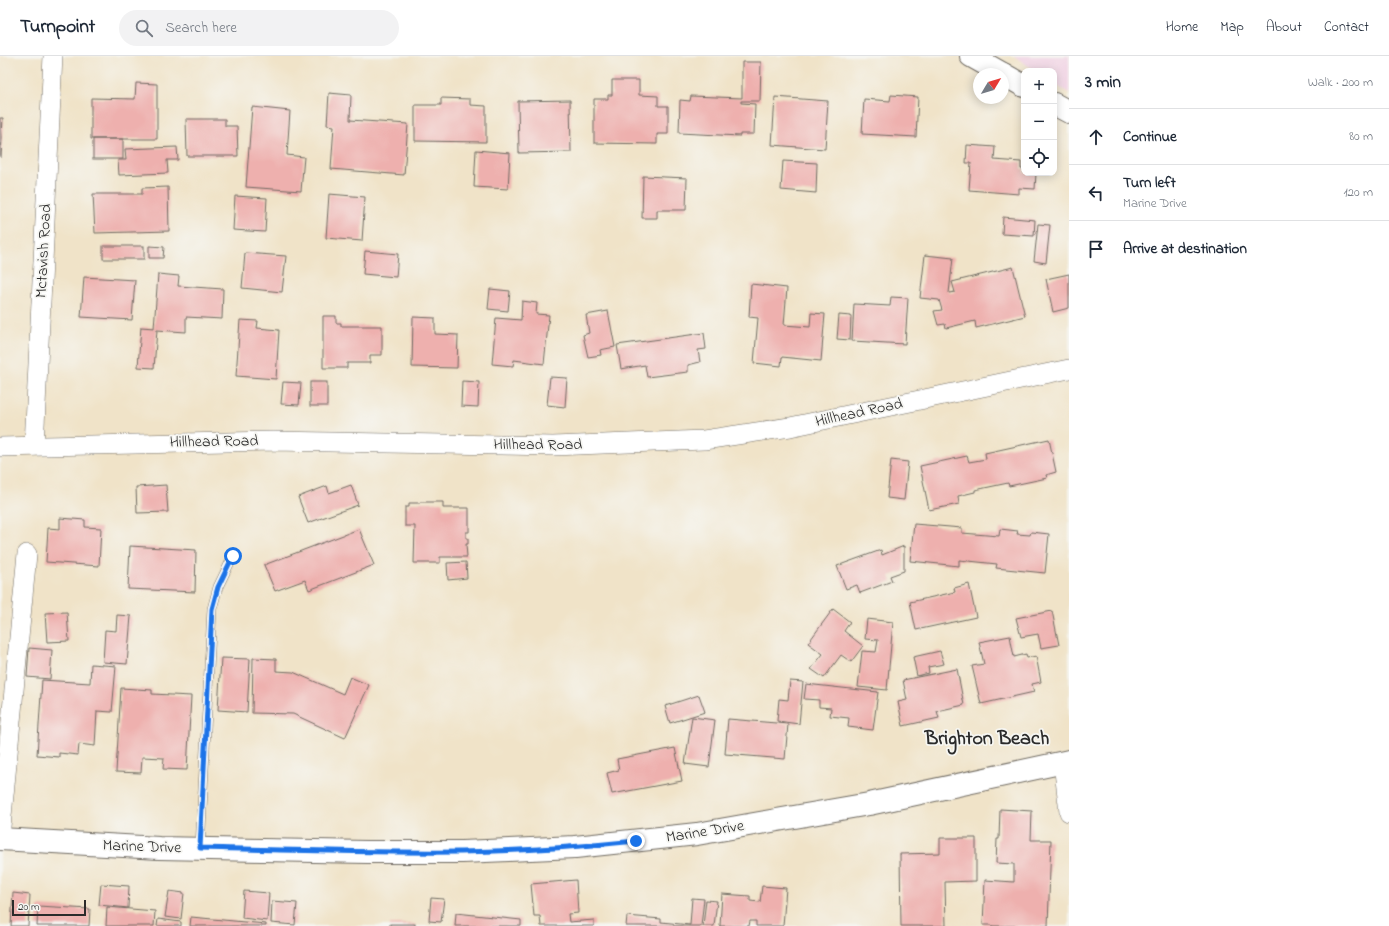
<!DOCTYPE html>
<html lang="en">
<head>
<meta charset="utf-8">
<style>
	body { margin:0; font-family:"Indie Flower",sans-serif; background:#f2f2f3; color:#1f2937 }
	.controls { position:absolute; right:12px; top:12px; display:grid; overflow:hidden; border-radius:8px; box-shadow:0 2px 10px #0003 }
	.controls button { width:36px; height:36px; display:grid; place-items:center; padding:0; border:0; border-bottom:1px solid #e0e1e3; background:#fff; color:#1f2937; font:20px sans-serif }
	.compass { position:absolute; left:973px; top:12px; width:36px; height:36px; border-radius:50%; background:#fff; box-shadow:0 2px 10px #0003; rotate:52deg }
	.scale { position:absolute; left:12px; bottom:10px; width:74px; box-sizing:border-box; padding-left:4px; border:2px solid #2b2b2b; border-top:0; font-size:11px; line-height:14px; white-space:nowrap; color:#2b2b2b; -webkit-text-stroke:3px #f6f6f2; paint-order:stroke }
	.stop { position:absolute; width:12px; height:12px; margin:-9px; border:3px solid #1a73e8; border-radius:50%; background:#fff }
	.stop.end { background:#1a73e8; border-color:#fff; box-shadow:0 1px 4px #0008 }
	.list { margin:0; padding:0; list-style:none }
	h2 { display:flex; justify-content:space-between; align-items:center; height:52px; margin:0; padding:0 16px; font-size:17px }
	h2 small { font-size:13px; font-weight:400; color:#747a83 }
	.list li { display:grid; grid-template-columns:26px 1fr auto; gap:12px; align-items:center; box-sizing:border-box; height:56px; padding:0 16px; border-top:1px solid #e0e1e3 }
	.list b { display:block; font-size:15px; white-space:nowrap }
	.list p { margin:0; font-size:13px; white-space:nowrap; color:#747a83 }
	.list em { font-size:13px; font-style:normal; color:#747a83 }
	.icon { flex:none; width:22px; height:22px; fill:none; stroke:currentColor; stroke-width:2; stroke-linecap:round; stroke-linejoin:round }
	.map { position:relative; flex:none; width:1069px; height:870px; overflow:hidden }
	header { display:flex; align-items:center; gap:24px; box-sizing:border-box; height:56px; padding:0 20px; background:#fff; border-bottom:1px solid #e0e1e3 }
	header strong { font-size:19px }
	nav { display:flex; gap:22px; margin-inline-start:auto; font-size:14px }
	.search { width:280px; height:36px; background:#f2f2f3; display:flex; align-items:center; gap:10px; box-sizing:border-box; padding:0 14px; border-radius:22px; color:#747a83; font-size:15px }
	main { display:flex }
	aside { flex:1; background:#fff }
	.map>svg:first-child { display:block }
	.built { fill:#f1d0e3 }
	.building { fill:#eeb0ae }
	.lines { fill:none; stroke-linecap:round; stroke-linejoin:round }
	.service-casing { stroke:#706b62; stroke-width:10 }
	.minor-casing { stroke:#706b62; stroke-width:20 }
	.tertiary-casing { stroke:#706b62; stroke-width:24 }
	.service { stroke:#fff; stroke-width:9 }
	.minor { stroke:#fff; stroke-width:19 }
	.tertiary { stroke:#fff; stroke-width:22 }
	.route { stroke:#1a73e8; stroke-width:5 }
	.labels { text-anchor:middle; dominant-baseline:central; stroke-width:3.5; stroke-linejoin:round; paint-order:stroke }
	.street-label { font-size:16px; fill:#2b2b2b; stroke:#f6f6f2 }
	.district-label { font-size:20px; font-weight:bold; fill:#2b2b2b; stroke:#f6f6f2 }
</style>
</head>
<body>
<header>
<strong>Turnpoint</strong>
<div class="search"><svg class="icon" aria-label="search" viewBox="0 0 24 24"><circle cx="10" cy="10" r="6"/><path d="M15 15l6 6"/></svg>Search here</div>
<nav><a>Home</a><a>Map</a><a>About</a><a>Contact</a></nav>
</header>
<main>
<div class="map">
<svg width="1069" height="870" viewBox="0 0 1069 870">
	<rect width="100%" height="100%" fill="#f6f6f2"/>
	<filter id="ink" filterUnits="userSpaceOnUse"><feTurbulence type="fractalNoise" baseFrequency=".025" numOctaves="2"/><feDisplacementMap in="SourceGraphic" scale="8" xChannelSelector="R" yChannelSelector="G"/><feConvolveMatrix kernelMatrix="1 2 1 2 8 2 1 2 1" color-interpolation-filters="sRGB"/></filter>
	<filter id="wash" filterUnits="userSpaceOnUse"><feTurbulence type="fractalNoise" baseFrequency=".012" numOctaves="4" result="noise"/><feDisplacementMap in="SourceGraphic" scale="16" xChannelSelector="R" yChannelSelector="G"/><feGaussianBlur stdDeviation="0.9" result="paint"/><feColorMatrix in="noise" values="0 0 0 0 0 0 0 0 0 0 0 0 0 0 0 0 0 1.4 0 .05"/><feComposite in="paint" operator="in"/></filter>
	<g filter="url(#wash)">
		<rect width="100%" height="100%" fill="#f0e3c8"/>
		<!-- built -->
		<path class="built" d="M1014 0H1069V37L1054 28V15H1036Z"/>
		<g id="blocks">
			<!-- building -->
			<g class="building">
				<path d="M742 6H761L760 45H741V47L755 48 754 78H740V80L679 77 680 44 690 45 691 40 742 42Z"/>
				<path d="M612 24H639V39L658 40V50H668V78H657V88L594 87V43H608V39H612Z"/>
				<path d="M136 27 157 28V83H91V42L135 43Z"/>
				<path d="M329 37 351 39 350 64 408 68 404 119 331 113 334 70 327 69Z"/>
				<path d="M891 39 918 41 916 81 862 78 864 43 890 45Z"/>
				<path d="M775 41 828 45 825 93 772 89Z"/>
				<path d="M441 42 470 43V49L486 50V86L415 85V49H441Z"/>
				<path d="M570 44 571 96 519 97 518 45Z"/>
				<path d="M252 51 290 55 287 99 304 101 301 135 246 131Z"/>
				<path d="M0 62H3L1 101H0Z"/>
				<path d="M186 63H225V70H237L238 100H187Z"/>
				<rect x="93" y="83" width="30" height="20"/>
				<path d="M967 89 995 91 994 104 1021 106V113H1024V117H1036L1035 133 1019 132V138L969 134 971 107H966Z"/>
				<path d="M177 91 178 104H167L168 117 119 119 118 104H126L125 93Z"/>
				<path d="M476 94 510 97 508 133 474 131Z"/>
				<path d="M783 105 817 107 816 137 781 134Z"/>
				<path d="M643 120 687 122 686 154H657V162H642Z"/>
				<path d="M168 131 169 175 95 177 93 138H142V132Z"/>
				<path d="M329 138 365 141 362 185 326 182Z"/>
				<path d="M235 140 267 142 265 176 233 174Z"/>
				<path d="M1003 161 1035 164 1034 180 1002 178Z"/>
				<path d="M1038 168 1050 169 1046 207 1034 205Z"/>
				<rect x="103" y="190" width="41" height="13"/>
				<path d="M149 190 164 191 163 202H149Z"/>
				<path d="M365 195 398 198 396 221 363 218Z"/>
				<path d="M245 197 286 200 282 236 242 232Z"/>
				<path d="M925 199 953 202 949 237 955 236 952 226 1013 211 1025 260 976 272 975 265 946 272 945 268 938 269 934 255 942 254 939 244 920 242Z"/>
				<path d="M158 218 179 220 178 230 223 233 222 263 186 261V276L157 274 154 312 138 311 141 271 154 272Z"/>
				<path d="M1069 218V252L1053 256 1046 223Z"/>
				<path d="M84 221 135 224 132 264 81 261Z"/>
				<path d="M751 228 787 232 784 269 810 271 811 257 825 258 821 305 782 301 781 310 754 307 758 262 749 261Z"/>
				<path d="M490 233 510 235 508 255 488 253Z"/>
				<path d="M891 241 908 242 905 288 852 285 854 248 890 250Z"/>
				<path d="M522 245 537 247 536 258 549 259 544 308 514 304 513 310 492 308 496 262 521 264Z"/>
				<path d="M608 255 615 291 600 294 601 299 588 301 583 279 589 277 586 259Z"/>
				<path d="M839 259 851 260 850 284 837 283Z"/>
				<path d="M323 260H336V267H341V270H382V299H370V307H347V312H323Z"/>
				<path d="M413 261 435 262V278L458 279 457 312 412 311Z"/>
				<path d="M240 264 258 265 257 272 279 274 276 323 236 320Z"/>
				<path d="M704 277 706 293 698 294 700 306 688 309V316L647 321 645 309 621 313 617 289Z"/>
				<path d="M550 321 567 322 565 351 547 349Z"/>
				<path d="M462 325 479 326 478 351 461 350Z"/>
				<path d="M283 326 301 327 299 349 281 348Z"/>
				<rect x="310" y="326" width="17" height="24"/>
				<path d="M1049 383 1056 416 1046 419 1047 422 1009 430 1008 427 975 434V436L958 440 959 448 929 454 920 410 967 400 969 406 986 403 985 397Z"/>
				<path d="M891 404 908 406 904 444 887 442Z"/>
				<path d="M166 429 168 456 137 457 136 431Z"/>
				<path d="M351 429 358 449 308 467 298 441 327 430 329 437Z"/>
				<path d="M420 446H443V452H469V476H466V482H468V488H466L467 501H440V507H414L415 470H405V451H409V447H420Z"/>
				<path d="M60 462 85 464V471L101 472 99 510 46 506 48 472 60 473Z"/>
				<path d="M914 468 962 472V477L999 480 1000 473 1018 475 1017 478 1030 479 1031 476 1049 478 1045 517 996 512 997 508 959 504V510L910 505Z"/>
				<path d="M359 473 374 509 309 534 305 524 275 535 264 509Z"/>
				<path d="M130 490 196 494 195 536 128 533Z"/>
				<path d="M904 490V515L890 520 892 525 860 537 857 529 846 533 837 510 881 494 882 499Z"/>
				<path d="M466 506 467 522 448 524 447 507Z"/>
				<path d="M969 528 976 561 916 574 910 546 955 536 954 532Z"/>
				<path d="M833 553 850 566 844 575 863 590 851 606 841 599 824 622 811 613 823 598 808 587Z"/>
				<path d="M1052 555 1059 589 1041 592 1038 578 1021 581 1016 562Z"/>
				<path d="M67 556 69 585 47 586 45 557Z"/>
				<path d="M117 559 131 560 127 608 103 606 105 574 116 575Z"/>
				<path d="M867 563 893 566 887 634 858 631 862 595 876 596 878 584 865 583Z"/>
				<path d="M1010 580 1014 601 1026 598 1027 602 1036 600 1041 626 1032 628 1034 636 981 648 972 610 984 608 979 586Z"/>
				<path d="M29 592 52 594 50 623 27 621Z"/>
				<path d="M940 595 944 608 928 611 929 617 917 620 913 601Z"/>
				<path d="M221 602 250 603 247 656 218 654Z"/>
				<path d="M253 602 276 603V615L293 616 343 638 350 621 369 629 345 682 293 658 252 657Z"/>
				<path d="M91 608 116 610 112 656 97 655 95 690 79 688 78 699 59 697V701L37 699 42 624 90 627Z"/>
				<path d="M957 613 964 649 937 655 939 662 903 670 898 646 907 644 903 624Z"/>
				<path d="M790 625 803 626 799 668 777 665 779 643 788 644Z"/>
				<path d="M806 628 878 636 873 674 848 671 849 662 830 660 831 652 819 651V644L804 643Z"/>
				<path d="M121 632 152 634V638L191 640 187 714 163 713 164 702 142 701 141 717 116 716Z"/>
				<path d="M699 639 705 656 670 667 665 650Z"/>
				<path d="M692 661 715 664 709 711 685 708Z"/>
				<path d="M728 663 788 668 785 703 725 698Z"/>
				<path d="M675 692 682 725 612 738 607 717 619 714 617 703Z"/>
				<path d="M1000 753 1032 755 1031 784H1051L1048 870H992V869H983L985 824 1014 826V808L996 807 997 783H999Z"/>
				<path d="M940 782H976V825L945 826 946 870H901L900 798 940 797Z"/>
				<path d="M576 824 578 857 568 858 569 866 594 864V870H541L540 860H534L531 828Z"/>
				<path d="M101 828 129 830 128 852 99 849Z"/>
				<path d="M762 830 786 832 783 870H756V865H750L749 870H720L722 838 750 840V845L760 846Z"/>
				<path d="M169 835 184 837 181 863 165 861Z"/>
				<path d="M244 835 269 837 267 865 242 862Z"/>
				<path d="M13 837 30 839 28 870H11Z"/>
				<path d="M431 842 444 843 441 866 429 865Z"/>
				<path d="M692 842 704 843 701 870H626L627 860 661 863V866L690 869Z"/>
				<path d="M706 844 717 845 714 870H703Z"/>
				<path d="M272 845 297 847 295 869 271 867Z"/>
				<path d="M38 850 90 853 89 870H37Z"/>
				<path d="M107 851 155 855 154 870H106Z"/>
				<path d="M456 857 521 864V870H455Z"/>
				<path d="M191 861 266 868V870H190Z"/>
				<path d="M158 863 181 866V870H157Z"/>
				<rect x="390" y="868" width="25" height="2"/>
			</g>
		</g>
	</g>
	<g filter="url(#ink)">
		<use href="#blocks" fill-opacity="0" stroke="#706b62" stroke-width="1"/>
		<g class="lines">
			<defs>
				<path id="service" d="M200 793 212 553 218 531 233 500"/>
				<g id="minor">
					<path d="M34 390 53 0"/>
					<path d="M0 391 273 385 553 390 704 384 790 371 1069 313"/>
					<path d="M1063 707 1069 756"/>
					<path d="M0 781 27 498"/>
				</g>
				<g id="tertiary">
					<path d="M971 0 1003 18"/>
					<path d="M1003 18 1024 30"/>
					<path d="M1054 48 1069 56"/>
					<path d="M0 783 159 792 367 796H462L575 791 697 778 869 748 1069 705"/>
				</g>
			</defs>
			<!-- service casing -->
			<use href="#service" class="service-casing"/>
			<!-- minor casing -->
			<use href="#minor" class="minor-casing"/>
			<!-- tertiary casing -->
			<use href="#tertiary" class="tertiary-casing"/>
			<!-- service -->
			<use href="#service" class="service"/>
			<!-- minor -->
			<use href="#minor" class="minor"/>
			<!-- tertiary -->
			<use href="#tertiary" class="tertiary"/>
		</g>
	</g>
	<g class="lines" filter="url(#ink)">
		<!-- route -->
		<path class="route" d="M233 500 218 531 212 553 200 792C287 794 374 797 461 796 519 795 578 791 636 785"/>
	</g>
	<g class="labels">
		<!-- street labels -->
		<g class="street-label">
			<text transform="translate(44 195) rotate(-87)">Mctavish Road</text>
			<text transform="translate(859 357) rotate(-12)">Hillhead Road</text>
			<text transform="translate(214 386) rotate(-1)">Hillhead Road</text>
			<text x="538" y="389">Hillhead Road</text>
			<text transform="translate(705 776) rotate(-9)">Marine Drive</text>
			<text transform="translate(142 791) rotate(2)">Marine Drive</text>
		</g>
		<!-- district labels -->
		<g class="district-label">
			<text x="987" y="683">Brighton Beach</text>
		</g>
	</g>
</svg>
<div class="controls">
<button>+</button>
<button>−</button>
<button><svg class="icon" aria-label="locate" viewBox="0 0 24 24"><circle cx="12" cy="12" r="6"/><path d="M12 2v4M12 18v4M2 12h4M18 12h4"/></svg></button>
</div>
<svg class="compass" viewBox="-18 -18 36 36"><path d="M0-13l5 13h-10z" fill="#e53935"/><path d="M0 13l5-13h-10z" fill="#747a83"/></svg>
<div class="scale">20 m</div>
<div class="stop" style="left:233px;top:500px"></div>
<div class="stop end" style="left:636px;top:785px"></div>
</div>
<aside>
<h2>3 min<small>Walk · 200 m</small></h2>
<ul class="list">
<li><svg class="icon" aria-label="ahead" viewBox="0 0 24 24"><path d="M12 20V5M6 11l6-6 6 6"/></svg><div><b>Continue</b></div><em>80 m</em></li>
<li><svg class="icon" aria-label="left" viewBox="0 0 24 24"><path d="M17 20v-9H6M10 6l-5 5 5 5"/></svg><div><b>Turn left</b><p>Marine Drive</p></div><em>120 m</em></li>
<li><svg class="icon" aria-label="arrive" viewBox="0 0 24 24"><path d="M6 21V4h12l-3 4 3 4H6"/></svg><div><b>Arrive at destination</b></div></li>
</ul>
</aside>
</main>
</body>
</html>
